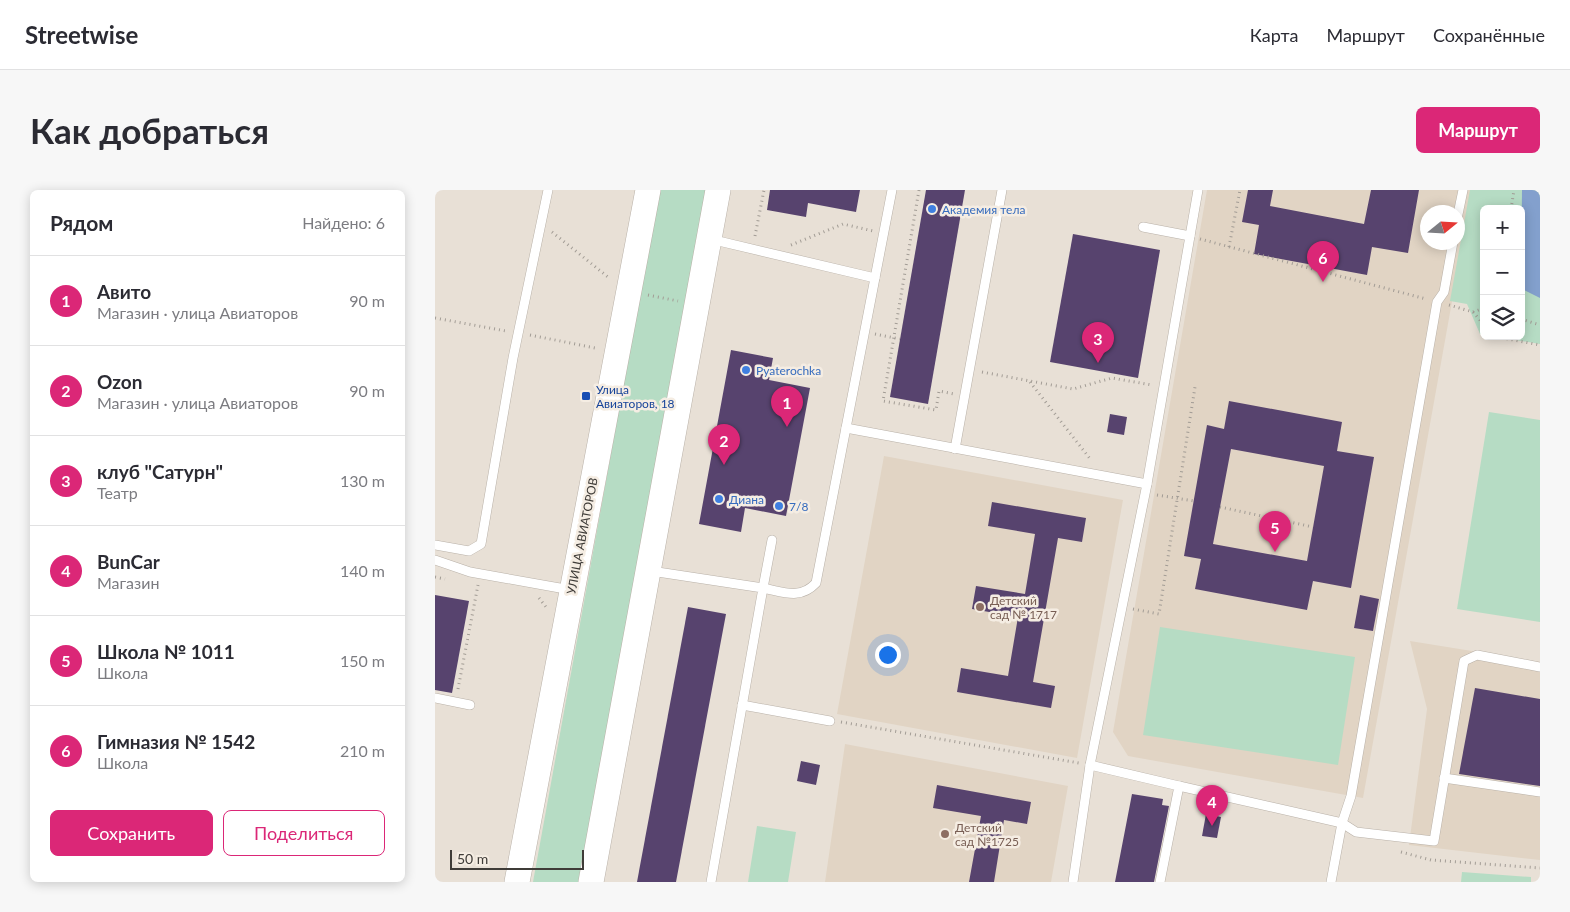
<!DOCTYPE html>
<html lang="ru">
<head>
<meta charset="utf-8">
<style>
	body { margin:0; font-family:Lato,sans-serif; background:#f7f7f7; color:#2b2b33 }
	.controls { position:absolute; right:15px; top:15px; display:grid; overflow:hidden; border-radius:8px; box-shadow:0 2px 12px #0003 }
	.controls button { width:45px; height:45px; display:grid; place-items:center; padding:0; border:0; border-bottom:1px solid #e1e1e2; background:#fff; color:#2b2b33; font:25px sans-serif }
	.compass { position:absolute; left:985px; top:15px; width:45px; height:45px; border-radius:50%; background:#fff; box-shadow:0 2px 12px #0003; rotate:72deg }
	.scale { position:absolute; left:15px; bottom:12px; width:134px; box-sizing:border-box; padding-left:5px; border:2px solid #3f3c38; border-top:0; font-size:14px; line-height:18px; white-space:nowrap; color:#3f3c38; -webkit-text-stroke:4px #f5ede3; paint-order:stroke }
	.you { position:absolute; left:452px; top:464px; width:18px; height:18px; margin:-12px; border:4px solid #fff; border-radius:50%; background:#1a73e8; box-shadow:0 0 0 8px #1a73e833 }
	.badge { display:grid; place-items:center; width:32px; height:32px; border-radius:50%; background:#db2777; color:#fff; font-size:16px; font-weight:700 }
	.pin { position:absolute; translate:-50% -41px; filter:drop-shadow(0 1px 2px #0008) }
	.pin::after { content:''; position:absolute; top:26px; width:18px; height:15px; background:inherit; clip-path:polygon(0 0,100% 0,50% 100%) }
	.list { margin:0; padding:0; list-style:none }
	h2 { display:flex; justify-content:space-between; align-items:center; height:65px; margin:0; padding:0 20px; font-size:21px }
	h2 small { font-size:16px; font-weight:400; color:#7c7c81 }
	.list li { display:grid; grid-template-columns:32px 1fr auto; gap:15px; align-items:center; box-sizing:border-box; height:90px; padding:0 20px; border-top:1px solid #e1e1e2 }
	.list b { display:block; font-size:19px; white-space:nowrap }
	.list p { margin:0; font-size:16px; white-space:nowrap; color:#7c7c81 }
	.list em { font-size:16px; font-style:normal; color:#7c7c81 }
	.actions { display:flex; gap:10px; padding:15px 20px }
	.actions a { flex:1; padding:11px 0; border:1px solid #db2777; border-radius:8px; text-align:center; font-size:18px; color:#db2777 }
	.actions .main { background:#db2777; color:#fff }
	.icon { flex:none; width:28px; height:28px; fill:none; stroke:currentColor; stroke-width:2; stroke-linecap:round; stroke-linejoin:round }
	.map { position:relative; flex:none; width:1105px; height:692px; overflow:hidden; border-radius:8px }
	header { display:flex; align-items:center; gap:30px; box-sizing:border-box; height:70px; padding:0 25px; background:#fff; border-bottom:1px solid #e1e1e2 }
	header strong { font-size:24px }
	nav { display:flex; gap:28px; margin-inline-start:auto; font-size:18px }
	.intro { display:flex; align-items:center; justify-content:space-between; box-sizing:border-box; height:120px; padding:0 30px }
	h1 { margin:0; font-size:35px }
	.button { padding:12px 22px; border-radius:8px; background:#db2777; color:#fff; font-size:18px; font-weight:700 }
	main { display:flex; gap:30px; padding:0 30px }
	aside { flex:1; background:#fff; border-radius:8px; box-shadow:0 2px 12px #0003 }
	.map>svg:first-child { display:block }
	.built { fill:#e1d4c4; fill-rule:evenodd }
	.green { fill:#b6dcc4 }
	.water { fill:#83a0cd }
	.building { fill:#57436e; fill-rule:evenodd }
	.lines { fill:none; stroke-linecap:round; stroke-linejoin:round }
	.lane-casing { stroke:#b9b1a8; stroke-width:10 }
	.secondary-casing { stroke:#b9b1a8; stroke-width:26 }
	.path { stroke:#a29c95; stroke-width:3; stroke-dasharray:1 4; stroke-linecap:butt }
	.lane { stroke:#fff; stroke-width:9 }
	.secondary { stroke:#fff; stroke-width:25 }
	.shop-dot { fill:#3f7fe0; stroke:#f5ede3; stroke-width:2 }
	.transit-dot { fill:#1a4fb4; stroke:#f5ede3; stroke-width:2 }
	.education-dot { fill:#8d6e63; stroke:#f5ede3; stroke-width:2 }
	.labels { text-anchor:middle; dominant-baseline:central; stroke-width:5; stroke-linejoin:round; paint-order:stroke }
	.shop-label { font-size:12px; fill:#366cbe; stroke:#f5ede3; text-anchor:start }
	.transit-label { font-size:12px; fill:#164399; stroke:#f5ede3; text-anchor:start }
	.street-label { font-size:12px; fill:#3f3c38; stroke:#f5ede3 }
	.education-label { font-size:12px; fill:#785e54; stroke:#f5ede3; text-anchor:start }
</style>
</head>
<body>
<header>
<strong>Streetwise</strong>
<nav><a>Карта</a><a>Маршрут</a><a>Сохранённые</a></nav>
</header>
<div class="intro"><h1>Как добраться</h1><a class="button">Маршрут</a></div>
<main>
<aside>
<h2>Рядом<small>Найдено: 6</small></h2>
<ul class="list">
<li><span class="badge">1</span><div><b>Авито</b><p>Магазин · улица Авиаторов</p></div><em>90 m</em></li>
<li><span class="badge">2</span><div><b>Ozon</b><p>Магазин · улица Авиаторов</p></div><em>90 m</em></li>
<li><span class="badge">3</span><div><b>клуб &quot;Сатурн&quot;</b><p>Театр</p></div><em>130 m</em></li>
<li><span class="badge">4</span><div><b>BunCar</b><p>Магазин</p></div><em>140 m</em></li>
<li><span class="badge">5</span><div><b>Школа № 1011</b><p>Школа</p></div><em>150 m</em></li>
<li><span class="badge">6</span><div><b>Гимназия № 1542</b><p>Школа</p></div><em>210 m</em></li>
</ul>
<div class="actions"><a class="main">Сохранить</a><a>Поделиться</a></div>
</aside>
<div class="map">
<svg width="1105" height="692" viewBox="0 0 1105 692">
	<rect width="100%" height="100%" fill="#e8e0d6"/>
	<!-- built -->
	<g class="built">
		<path d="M772 0H1037L928 608 693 566 678 542ZM992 22H1022V52H992Z"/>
		<path d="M449 266 688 310 642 568 402 524Z"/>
		<path d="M975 451 1105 472V670L974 655 992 519Z"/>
		<path d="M410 554 633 596 616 692H390Z"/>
	</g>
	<!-- green -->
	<g class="green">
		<path d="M224 0H273L147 692H98Z"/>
		<path d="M1035 0H1105V154L1057 146H1086V19H1049V145L1045 144 1032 114 1015 111Z"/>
		<path d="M1054 222 1105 230V432L1022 419Z"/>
		<path d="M725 437 920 467 903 575 708 545Z"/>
		<path d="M322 636 361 642 353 692H313Z"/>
		<path d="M1027 682 1096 687V692H1026Z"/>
	</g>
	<!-- water -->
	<path class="water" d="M1087 0H1105V108L1089 100 1086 94Z"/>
	<!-- building -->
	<g class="building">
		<path d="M335 0H425L421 22 373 13 371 27 332 20Z"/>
		<path d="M491 0H530L493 214 455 207Z"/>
		<path d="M813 0H838L835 16 929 34 936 0H984L973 63 937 57 932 85 819 64 824 35 807 32Z"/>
		<path d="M638 44 725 60 703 188 615 172Z"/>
		<path d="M296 160 338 168 334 190 375 198 351 326 310 318 306 342 264 334Z"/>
		<path d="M794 211 907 232 902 261 939 267 916 398 878 391 872 420 760 399 766 369 749 366 772 235 789 239ZM796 259 889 276 872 371 778 354Z"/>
		<path d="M675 224 692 227 689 245 672 242Z"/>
		<path d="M557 312 651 328 647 352 623 348 598 492 620 496 616 518 522 502 526 478 573 486 583 427 537 419 541 396 590 404 600 344 553 336Z"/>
		<path d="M0 405 34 411 17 503 0 500Z"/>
		<path d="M925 405 944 409 938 441 919 438Z"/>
		<path d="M253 417 291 424 241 692H202Z"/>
		<path d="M1040 498 1105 509V596L1024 584Z"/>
		<path d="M366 571 385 575 381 595 362 591Z"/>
		<path d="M502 595 596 612 592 634 569 630 559 692H534L546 626 498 618Z"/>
		<path d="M697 604 728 609 727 615 734 616 719 692H680Z"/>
		<path d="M771 624 786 627 782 648 767 646Z"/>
	</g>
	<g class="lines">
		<defs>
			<g id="lane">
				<path d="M1022 29 1028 0"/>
				<path d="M708 37 755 46"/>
				<path d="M275 49 440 88"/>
				<path d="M411 238 712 294"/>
				<path d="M520 259 567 0"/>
				<path d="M337 350 328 398C349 402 365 410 381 393L457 0"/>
				<path d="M0 355 34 361 46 354 78 168 113 0"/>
				<path d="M0 370 35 382 136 400"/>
				<path d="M216 381 328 398 276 692"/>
				<path d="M0 508 35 515"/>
				<path d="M307 515 395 531"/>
				<path d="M655 575 744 596 725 692"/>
				<path d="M1009 588 1105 602"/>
				<path d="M744 596 907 633 921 642 999 651 1029 471 1042 465 1105 477"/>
				<path d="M638 692 655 575 712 294 763 0"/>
				<path d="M896 692 907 633 916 606 1002 112 1009 102 1018 52"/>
			</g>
			<g id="secondary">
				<path d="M82 692 213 0"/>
				<path d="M156 692 283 0"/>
			</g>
		</defs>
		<!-- lane casing -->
		<use href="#lane" class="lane-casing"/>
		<!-- secondary casing -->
		<use href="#secondary" class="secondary-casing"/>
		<!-- path -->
		<g class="path">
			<path d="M484 0 448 211 501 220 504 201 519 204"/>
			<path d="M1076 19 1079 0"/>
			<path d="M117 42 173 87"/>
			<path d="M320 46 329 0"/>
			<path d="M765 49 991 109"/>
			<path d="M356 55 408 34 438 41"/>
			<path d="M794 57 805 0"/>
			<path d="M213 105 243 111"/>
			<path d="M1014 115 1038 122 1049 135"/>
			<path d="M1038 122 1049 118"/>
			<path d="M0 128 71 141"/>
			<path d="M1086 129 1105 135"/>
			<path d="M440 144 465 149"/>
			<path d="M95 145 160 158"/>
			<path d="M1057 146 1105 155"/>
			<path d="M547 182 638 199 677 188 717 195"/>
			<path d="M595 192 656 270"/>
			<path d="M722 305 759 311"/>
			<path d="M785 317 878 337"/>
			<path d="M0 387 10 389"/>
			<path d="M104 408 111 417"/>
			<path d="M698 419 724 424 760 197"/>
			<path d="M23 499 43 395"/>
			<path d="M406 532 644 573"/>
			<path d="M966 662 996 670 1105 678"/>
		</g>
		<!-- lane -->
		<use href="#lane" class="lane"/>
		<!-- secondary -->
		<use href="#secondary" class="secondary"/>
	</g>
	<!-- markers -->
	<g class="shop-dot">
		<circle cx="497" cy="19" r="5"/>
		<circle cx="311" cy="180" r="5"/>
		<circle cx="284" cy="309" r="5"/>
		<circle cx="344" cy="316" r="5"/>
	</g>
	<rect class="transit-dot" x="146" y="201" width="10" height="10" rx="2.5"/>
	<g class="education-dot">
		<circle cx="545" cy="417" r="5"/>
		<circle cx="510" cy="644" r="5"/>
	</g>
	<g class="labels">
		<!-- shop labels -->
		<g class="shop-label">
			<text x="507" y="19">Академия тела</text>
			<text x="321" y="180">Pyaterochka</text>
			<text x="294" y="309">Диана</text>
			<text x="354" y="316">7/8</text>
		</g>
		<!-- transit labels -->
		<g class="transit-label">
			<text x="161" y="199">Улица<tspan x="161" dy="14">Авиаторов, 18</tspan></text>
		</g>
		<!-- street labels -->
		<g class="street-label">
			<text transform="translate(147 346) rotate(-79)">УЛИЦА АВИАТОРОВ</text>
		</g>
		<!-- education labels -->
		<g class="education-label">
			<text x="555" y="410">Детский<tspan x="555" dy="14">сад № 1717</tspan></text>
			<text x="520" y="637">Детский<tspan x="520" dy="14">сад №1725</tspan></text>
		</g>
	</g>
</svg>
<div class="controls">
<button>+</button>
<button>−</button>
<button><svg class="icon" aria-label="layers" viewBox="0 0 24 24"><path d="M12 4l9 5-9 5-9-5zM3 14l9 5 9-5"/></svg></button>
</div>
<svg class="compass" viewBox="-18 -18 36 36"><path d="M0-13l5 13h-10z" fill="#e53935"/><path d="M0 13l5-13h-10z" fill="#7c7c81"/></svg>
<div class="scale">50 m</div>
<div class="you"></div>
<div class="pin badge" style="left:352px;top:237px">1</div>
<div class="pin badge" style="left:289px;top:275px">2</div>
<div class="pin badge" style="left:663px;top:173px">3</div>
<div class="pin badge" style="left:777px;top:636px">4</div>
<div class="pin badge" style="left:840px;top:362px">5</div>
<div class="pin badge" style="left:888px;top:92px">6</div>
</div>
</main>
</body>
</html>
